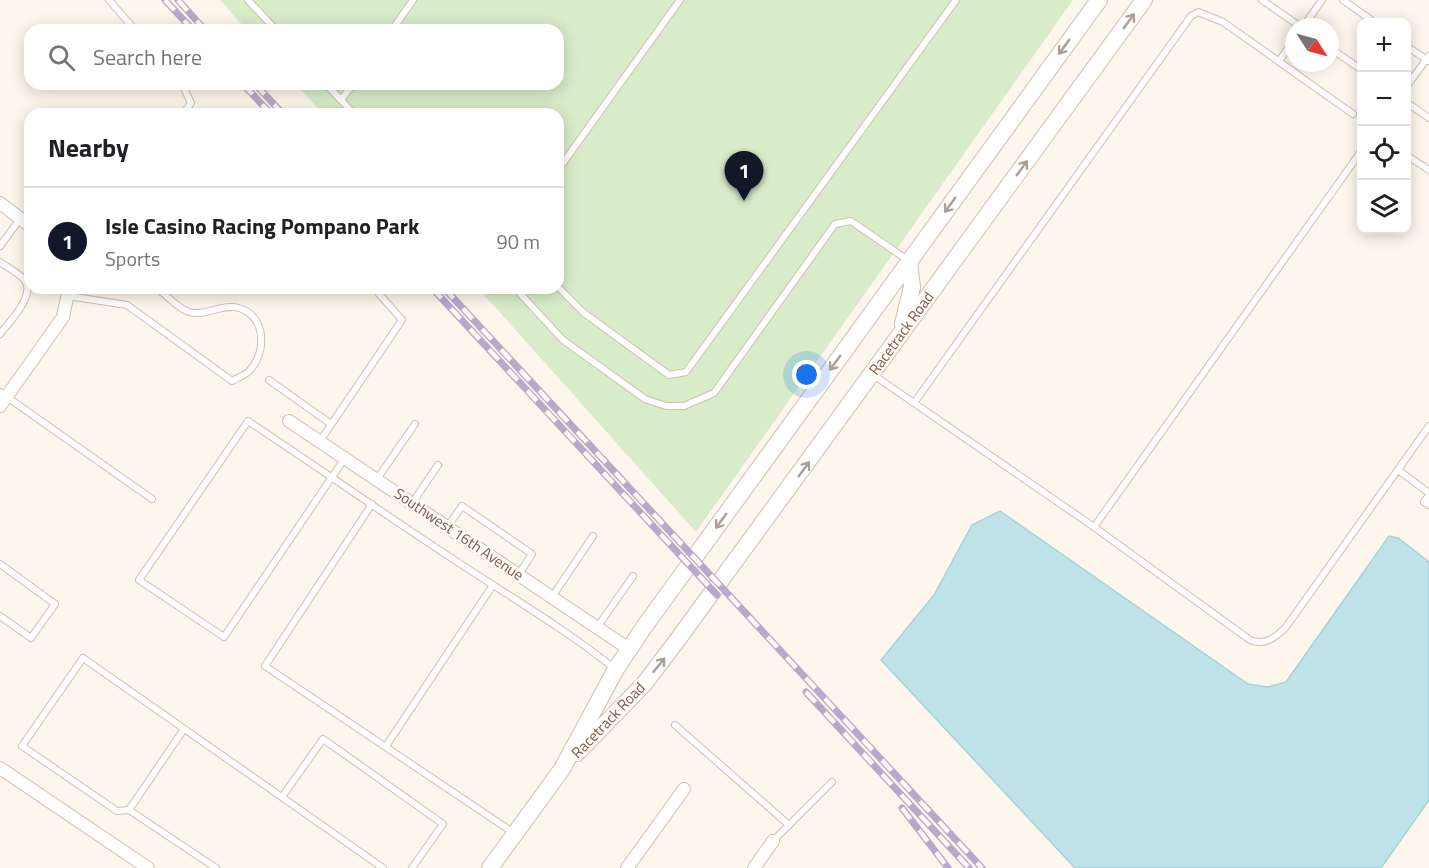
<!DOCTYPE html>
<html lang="en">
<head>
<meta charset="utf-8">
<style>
	body { margin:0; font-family:"Titillium Web",sans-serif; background:#f6f6f6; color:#202124 }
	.controls { position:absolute; right:18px; top:18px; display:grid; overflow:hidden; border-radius:12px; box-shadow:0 3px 15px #0003 }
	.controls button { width:54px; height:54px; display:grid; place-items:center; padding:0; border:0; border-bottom:2px solid #e0e0e0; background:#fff; color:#202124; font:30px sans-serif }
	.compass { position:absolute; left:1285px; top:18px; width:54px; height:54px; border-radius:50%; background:#fff; box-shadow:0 3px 15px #0003; rotate:126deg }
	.you { position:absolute; left:807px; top:375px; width:21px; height:21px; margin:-15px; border:4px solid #fff; border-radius:50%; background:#1a73e8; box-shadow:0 0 0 9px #1a73e833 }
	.badge { display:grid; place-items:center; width:39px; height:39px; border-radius:50%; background:#111827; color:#fff; font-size:20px; font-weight:700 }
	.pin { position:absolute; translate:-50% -50px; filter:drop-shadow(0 2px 3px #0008) }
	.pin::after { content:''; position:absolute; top:32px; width:21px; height:18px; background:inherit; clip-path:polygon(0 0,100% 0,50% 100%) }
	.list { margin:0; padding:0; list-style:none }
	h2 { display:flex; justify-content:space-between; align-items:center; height:78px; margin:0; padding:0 24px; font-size:26px }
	h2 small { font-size:20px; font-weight:400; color:#757577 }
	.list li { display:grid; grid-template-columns:39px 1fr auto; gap:18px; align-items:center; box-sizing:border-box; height:108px; padding:0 24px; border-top:2px solid #e0e0e0 }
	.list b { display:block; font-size:22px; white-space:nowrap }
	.list p { margin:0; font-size:20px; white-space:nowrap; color:#757577 }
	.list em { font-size:20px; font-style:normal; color:#757577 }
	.icon { flex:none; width:33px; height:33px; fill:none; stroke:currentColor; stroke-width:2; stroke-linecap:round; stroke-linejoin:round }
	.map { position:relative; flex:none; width:1429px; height:868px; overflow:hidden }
	.search { position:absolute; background:#fff; box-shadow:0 3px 15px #0003; left:24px; top:24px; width:540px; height:66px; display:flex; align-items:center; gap:15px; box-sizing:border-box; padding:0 21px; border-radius:18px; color:#757577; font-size:22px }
	.panel { position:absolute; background:#fff; box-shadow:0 3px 15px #0003; left:24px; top:108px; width:540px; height:186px; border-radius:18px }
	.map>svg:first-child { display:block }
	.green { fill:#d8ecc9 }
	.water { fill:#bfe3e8; stroke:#a5d3da; stroke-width:1.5 }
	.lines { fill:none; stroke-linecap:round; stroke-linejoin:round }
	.service-casing { stroke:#d1beb0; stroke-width:8 }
	.minor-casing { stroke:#d1beb0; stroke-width:14 }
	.tertiary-casing { stroke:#d1beb0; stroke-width:18 }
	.service { stroke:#fff; stroke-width:6 }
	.minor { stroke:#fff; stroke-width:12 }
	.tertiary { stroke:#fff; stroke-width:16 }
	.rail-casing { stroke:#b9a8c9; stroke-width:7 }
	.rail { stroke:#fffaf3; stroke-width:4.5; stroke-dasharray:14; stroke-linecap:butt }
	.oneway { stroke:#af9d94 }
	.labels { text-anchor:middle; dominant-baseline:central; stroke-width:5; stroke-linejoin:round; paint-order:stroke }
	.street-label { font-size:15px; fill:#7a5c4d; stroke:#fffaf3 }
</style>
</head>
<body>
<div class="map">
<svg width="1429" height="868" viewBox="0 0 1429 868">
	<rect width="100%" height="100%" fill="#fdf6ec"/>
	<!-- green -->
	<path class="green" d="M220 0H1073L696 532 478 288H558V114H323L296 84H558V30H247Z"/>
	<!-- water -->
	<path class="water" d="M1000 511 1248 684 1268 687 1286 682 1389 536 1398 538 1429 562V800L1381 868H1075L881 660 934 595 972 525Z"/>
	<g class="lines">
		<defs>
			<g id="service">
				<path d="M109 0 135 30"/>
				<path d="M248 0 276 30"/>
				<path d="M1262 0 1301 27"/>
				<path d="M1343 0 1374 22"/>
				<path d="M1303 27 1322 0"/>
				<path d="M392 30 413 0"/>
				<path d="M1406 46 1429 61"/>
				<path d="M1330 48 1362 70"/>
				<path d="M1279 61 1294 40"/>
				<path d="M182 84 191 103 183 114"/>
				<path d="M326 84 354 114"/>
				<path d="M1406 87 1429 56"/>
				<path d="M341 100 353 84"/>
				<path d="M1406 102 1429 118"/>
				<path d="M1362 150 1094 527 1250 640C1265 646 1275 638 1286 627L1429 426"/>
				<path d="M1406 155 1429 170"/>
				<path d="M558 170 680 0"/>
				<path d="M0 246 20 219"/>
				<path d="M0 262C7 267 18 273 24 279 37 295 9 322 0 334"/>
				<path d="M558 287 584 313 669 375 686 372 956 0"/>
				<path d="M515 288 563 340 645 399 666 406H684L714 393 835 224 851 221 909 261"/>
				<path d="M68 296 127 305 232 381C237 378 244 376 248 372 267 355 267 316 239 308 223 303 205 317 189 312 175 307 168 295 156 288"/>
				<path d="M872 374 1094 527"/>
				<path d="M269 380 331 424"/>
				<path d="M0 392 152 499"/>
				<path d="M914 403 1191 16 1198 12 1223 22 1353 114"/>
				<path d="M320 441 402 320 374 288"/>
				<path d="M345 458 332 477 224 637 139 580 248 421C316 466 384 514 453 559 507 595 564 628 615 669"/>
				<path d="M1398 470 1429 493"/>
				<path d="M377 479 415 424"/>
				<path d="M1429 495 1424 502 1429 505"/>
				<path d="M413 502 438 465"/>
				<path d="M372 504 265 666 514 833"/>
				<path d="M448 526 462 506 532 554 519 574"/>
				<path d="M0 564 55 604 31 638 0 616"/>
				<path d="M552 597 593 536"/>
				<path d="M598 626 633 576"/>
				<path d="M675 725 789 825"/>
				<path d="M386 746 493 585"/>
				<path d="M282 797 323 739 443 824 412 868"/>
				<path d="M129 810 184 729"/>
				<path d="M773 841 832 782"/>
				<path d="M216 868 129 810 117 811 22 746 83 658 383 868"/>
			</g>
			<g id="minor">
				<path d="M0 203 30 226"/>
				<path d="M0 406 63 317 69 288"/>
				<path d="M289 421 629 649"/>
				<path d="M0 768 148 868"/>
				<path d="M627 868 684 789"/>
				<path d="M754 868 773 841"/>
			</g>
			<g id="tertiary">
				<path d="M903 324 912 287 909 261"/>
				<path d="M577 753 644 684 676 642 1144 0"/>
				<path d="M490 868 562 769 616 669 644 627 1099 0"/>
			</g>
		</defs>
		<!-- service casing -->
		<use href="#service" class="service-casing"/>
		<!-- minor casing -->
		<use href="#minor" class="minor-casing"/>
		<!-- tertiary casing -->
		<use href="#tertiary" class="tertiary-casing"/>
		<!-- service -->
		<use href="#service" class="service"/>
		<!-- minor -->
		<use href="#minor" class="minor"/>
		<!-- tertiary -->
		<use href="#tertiary" class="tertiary"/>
		<defs>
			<g id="rail">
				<path d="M165 0 193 30"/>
				<path d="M178 0 205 30"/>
				<path d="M243 84 271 114"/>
				<path d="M255 84 283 114"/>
				<path d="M432 288 717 595"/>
				<path d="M444 288 982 868"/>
				<path d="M806 692 969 868"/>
				<path d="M902 808 948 868"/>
			</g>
		</defs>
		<!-- rail casing -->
		<use href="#rail" class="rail-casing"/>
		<!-- rail -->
		<use href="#rail" class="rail"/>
	</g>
	<!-- one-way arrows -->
	<defs><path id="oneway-shaft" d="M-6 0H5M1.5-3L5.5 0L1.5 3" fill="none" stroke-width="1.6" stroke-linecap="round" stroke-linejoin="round" transform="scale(1.5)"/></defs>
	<g class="oneway">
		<use href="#oneway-shaft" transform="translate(1129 21) rotate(-54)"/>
		<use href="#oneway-shaft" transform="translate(1064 47) rotate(126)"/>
		<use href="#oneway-shaft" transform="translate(1022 168) rotate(-54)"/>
		<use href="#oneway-shaft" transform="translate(950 205) rotate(126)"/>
		<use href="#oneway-shaft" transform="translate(835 363) rotate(126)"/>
		<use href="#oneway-shaft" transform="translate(804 469) rotate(-54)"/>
		<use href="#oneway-shaft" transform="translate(721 521) rotate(126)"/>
		<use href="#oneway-shaft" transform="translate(659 665) rotate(-51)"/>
	</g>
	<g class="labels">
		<!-- street labels -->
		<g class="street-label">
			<text transform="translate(901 333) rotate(-54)">Racetrack Road</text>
			<text transform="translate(459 534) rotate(34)">Southwest 16th Avenue</text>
			<text transform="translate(608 720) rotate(-46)">Racetrack Road</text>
		</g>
	</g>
</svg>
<div class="controls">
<button>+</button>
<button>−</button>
<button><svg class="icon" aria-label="locate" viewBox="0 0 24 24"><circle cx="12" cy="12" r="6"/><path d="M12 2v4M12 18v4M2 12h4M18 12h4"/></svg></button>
<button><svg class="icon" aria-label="layers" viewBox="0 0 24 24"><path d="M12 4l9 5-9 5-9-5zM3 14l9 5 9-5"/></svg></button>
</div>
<svg class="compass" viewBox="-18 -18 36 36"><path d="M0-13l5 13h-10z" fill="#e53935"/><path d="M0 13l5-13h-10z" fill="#757577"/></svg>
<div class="you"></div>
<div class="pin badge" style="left:744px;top:201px">1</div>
<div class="search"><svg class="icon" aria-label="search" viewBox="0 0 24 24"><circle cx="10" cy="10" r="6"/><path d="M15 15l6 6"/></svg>Search here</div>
<section class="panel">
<h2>Nearby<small></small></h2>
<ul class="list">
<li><span class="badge">1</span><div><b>Isle Casino Racing Pompano Park</b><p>Sports</p></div><em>90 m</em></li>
</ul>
</section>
</div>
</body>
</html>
